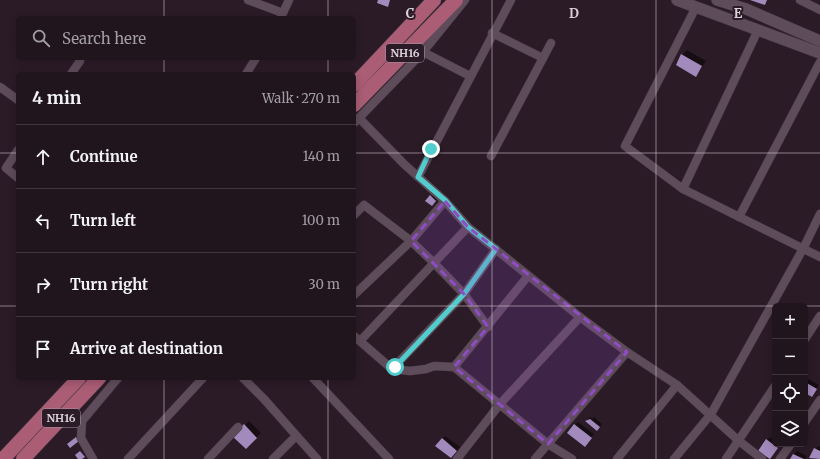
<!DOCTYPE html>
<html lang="en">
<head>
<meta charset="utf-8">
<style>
	body { margin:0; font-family:Merriweather,serif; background:#281d26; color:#f1f3f6 }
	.controls { position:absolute; right:12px; bottom:12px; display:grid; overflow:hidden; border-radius:6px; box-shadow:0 2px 10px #0003 }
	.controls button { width:36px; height:36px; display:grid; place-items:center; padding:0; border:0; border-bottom:1px solid #3d333b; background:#20141d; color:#f1f3f6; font:20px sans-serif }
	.stop { position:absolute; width:12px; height:12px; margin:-9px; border:3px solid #52cdce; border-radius:50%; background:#fff }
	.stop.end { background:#52cdce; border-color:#fff; box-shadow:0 1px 4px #0008 }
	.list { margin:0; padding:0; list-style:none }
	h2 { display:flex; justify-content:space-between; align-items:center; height:52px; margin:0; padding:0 16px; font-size:17px }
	h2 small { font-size:13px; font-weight:400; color:#a29ea4 }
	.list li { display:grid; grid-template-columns:26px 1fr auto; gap:12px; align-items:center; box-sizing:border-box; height:64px; padding:0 16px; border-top:1px solid #3d333b }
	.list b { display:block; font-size:15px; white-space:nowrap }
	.list em { font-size:13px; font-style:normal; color:#a29ea4 }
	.icon { flex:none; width:22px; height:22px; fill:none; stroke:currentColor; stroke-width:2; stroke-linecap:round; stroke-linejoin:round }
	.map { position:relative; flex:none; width:820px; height:459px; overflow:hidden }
	.search { position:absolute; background:#20141d; box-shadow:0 2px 10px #0003; left:16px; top:16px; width:340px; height:44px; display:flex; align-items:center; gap:10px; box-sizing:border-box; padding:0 14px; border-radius:6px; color:#a29ea4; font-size:15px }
	.panel { position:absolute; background:#20141d; box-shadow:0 2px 10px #0003; left:16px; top:72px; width:340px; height:308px; border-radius:6px }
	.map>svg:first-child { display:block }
	.shadow { fill:#0007 }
	.building { fill:#a38abd }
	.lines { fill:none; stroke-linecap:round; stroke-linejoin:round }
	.minor-casing { stroke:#473a44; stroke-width:9 }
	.tertiary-casing { stroke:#473a44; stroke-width:12 }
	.trunk-casing { stroke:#473a44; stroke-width:15 }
	.minor { stroke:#5f4c5a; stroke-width:8 }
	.tertiary { stroke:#5f4c5a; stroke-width:11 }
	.trunk { stroke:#aa5d75; stroke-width:14 }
	.route { stroke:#52cdce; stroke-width:5 }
	.marked { fill:#8e4dc4; fill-opacity:0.2; stroke:#8e4dc4; stroke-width:3; stroke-dasharray:8 5; stroke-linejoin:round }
	.grid { fill:none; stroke:#dacfd7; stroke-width:1; stroke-opacity:0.55 }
	.labels { text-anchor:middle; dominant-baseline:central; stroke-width:4; stroke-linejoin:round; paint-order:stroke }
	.shield { fill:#2b1b27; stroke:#a699a2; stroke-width:1 }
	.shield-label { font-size:11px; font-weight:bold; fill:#dacfd7 }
	.grid-label { font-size:13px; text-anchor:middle; font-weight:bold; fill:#dacfd7; stroke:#2b1b27; stroke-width:4; stroke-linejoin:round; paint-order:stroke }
</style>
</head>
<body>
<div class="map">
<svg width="820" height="459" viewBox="0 0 820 459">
	<rect width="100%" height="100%" fill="#2b1b27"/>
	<!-- shadow -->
	<g class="shadow">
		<path d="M687 50 706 61 696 75 682 55Z"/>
		<path d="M434 193 439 197 431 205 426 201Z"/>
		<path d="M808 379 819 385 812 396 805 392V382Z"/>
		<path d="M590 417 592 419 594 417 602 424 600 427 586 421Z"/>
		<path d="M249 421 261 433 246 448 234 436Z"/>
		<path d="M578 422 594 434 587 442 575 425Z"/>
		<path d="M445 436 460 447 454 454 442 439Z"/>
		<path d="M770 437 775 441V444L780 445 770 458 767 440Z"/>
		<path d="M818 446 820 447V459H813L810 457Z"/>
		<path d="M797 451 807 456 805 459H791Z"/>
	</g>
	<!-- building -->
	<g class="building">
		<path d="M378 0H390L388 7 377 3Z"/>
		<path d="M750 0H767L765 5Z"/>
		<path d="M681 54 702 66 696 77 676 65Z"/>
		<path d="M430 195 436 201 432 206 425 201Z"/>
		<path d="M805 382 817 389 812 397 805 393Z"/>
		<path d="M590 419 600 427 597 431 585 421Z"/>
		<path d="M244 424 257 438 246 449 232 436Z"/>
		<path d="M574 424 592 438 585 447 567 433Z"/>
		<path d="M76 437 79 441 70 448 67 444Z"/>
		<path d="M442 438 457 451 451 458 435 446Z"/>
		<path d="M766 439 778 448 770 459 758 451Z"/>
		<path d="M814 448 820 451V459L809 458Z"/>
		<path d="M80 451 85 457 82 459H78L75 455Z"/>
		<path d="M793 454 804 459H790Z"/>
	</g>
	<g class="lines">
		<defs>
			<g id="minor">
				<path d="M248 0 283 13"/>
				<path d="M800 0 820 10"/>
				<path d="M281 17 289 0"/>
				<path d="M758 30 683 189 820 257"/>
				<path d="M492 33 543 58"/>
				<path d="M423 52 470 76"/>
				<path d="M71 74 80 61"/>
				<path d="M246 74 256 58"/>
				<path d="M0 87 18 100"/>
				<path d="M359 118 404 164 445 201 468 227 580 317 627 352 677 385 739 441 762 459"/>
				<path d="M354 123 423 52 465 0"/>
				<path d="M18 150 6 168 18 178"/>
				<path d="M491 156 551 43"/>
				<path d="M418 177 511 0"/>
				<path d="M683 189 625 146 696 7"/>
				<path d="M354 215 364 205 411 241 433 262 464 294 488 327"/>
				<path d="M739 217 820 62"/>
				<path d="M354 295 411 241 445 201"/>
				<path d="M354 336 392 369 410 371 426 369 434 366 454 367 548 444 572 459"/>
				<path d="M805 339 820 316"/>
				<path d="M360 341 468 227"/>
				<path d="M454 367 528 276"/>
				<path d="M392 369 464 294 496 249"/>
				<path d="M243 378 264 399 317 459"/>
				<path d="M313 378 389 459"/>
				<path d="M805 422 820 400"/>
				<path d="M93 459 81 438 82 421 118 378"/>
				<path d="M128 459 203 378"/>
				<path d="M208 459 238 427"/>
				<path d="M273 459 295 437"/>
				<path d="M457 459 500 404 580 317"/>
				<path d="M535 459 627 352"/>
				<path d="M617 459 677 385"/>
				<path d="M674 459 711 414 804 247 820 214"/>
				<path d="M726 459 775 386"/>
				<path d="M780 459 791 444"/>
			</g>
			<g id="tertiary">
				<path d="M677 0 820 53"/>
				<path d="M717 0 746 9 820 41"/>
			</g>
			<g id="trunk">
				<path d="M354 85 434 0"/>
				<path d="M354 105 456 0"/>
				<path d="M3 459 79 378"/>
				<path d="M23 459 99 378"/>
			</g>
		</defs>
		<!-- minor casing -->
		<use href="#minor" class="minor-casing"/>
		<!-- tertiary casing -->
		<use href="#tertiary" class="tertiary-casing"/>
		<!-- trunk casing -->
		<use href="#trunk" class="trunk-casing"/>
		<!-- minor -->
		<use href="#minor" class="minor"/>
		<!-- tertiary -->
		<use href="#tertiary" class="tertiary"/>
		<!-- trunk -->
		<use href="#trunk" class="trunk"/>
	</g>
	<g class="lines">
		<!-- route -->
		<path class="route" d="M395 367 464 294 496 249 468 227 446 201 418 177 431 149"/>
	</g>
	<!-- marked area -->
	<path class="marked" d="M445 201 468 227 627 352 548 444 454 367 488 327 464 294 411 241Z"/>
	<!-- grid -->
	<path class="grid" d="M164 0V18M328 0V18M492 0V459M656 0V459M164 58V74M328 58V74M0 153H18M354 153H820M0 306H18M354 306H775M775 306H805M805 306H820M164 378V459M328 378V459"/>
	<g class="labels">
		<!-- shield labels -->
		<g class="shield">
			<rect x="386" y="44" width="38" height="18" rx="3"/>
			<rect x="42" y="409" width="38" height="18" rx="3"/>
		</g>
		<g class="shield-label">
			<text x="405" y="53">NH16</text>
			<text x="61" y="418">NH16</text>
		</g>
	</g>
	<g class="grid-label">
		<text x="410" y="18">C</text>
		<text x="574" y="18">D</text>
		<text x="738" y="18">E</text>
	</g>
</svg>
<div class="controls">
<button>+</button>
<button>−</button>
<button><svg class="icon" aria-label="locate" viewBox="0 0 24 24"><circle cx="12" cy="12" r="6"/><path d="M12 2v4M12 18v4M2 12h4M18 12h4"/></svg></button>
<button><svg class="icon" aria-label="layers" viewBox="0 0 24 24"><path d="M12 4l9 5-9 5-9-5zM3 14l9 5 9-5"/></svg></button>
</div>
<div class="stop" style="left:395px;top:367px"></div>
<div class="stop end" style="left:431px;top:149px"></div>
<div class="search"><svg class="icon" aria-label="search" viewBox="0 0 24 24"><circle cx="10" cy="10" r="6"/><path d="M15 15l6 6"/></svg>Search here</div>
<section class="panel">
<h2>4 min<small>Walk · 270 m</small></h2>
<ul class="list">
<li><svg class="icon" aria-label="ahead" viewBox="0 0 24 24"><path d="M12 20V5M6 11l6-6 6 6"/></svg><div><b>Continue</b></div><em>140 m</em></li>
<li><svg class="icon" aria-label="left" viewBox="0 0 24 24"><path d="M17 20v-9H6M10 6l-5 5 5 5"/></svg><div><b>Turn left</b></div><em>100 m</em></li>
<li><svg class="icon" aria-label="right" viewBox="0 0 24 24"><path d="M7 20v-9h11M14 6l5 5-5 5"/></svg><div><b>Turn right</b></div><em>30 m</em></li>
<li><svg class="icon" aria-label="arrive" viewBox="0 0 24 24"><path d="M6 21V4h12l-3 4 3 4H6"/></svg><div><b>Arrive at destination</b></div></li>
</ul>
</section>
</div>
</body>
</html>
